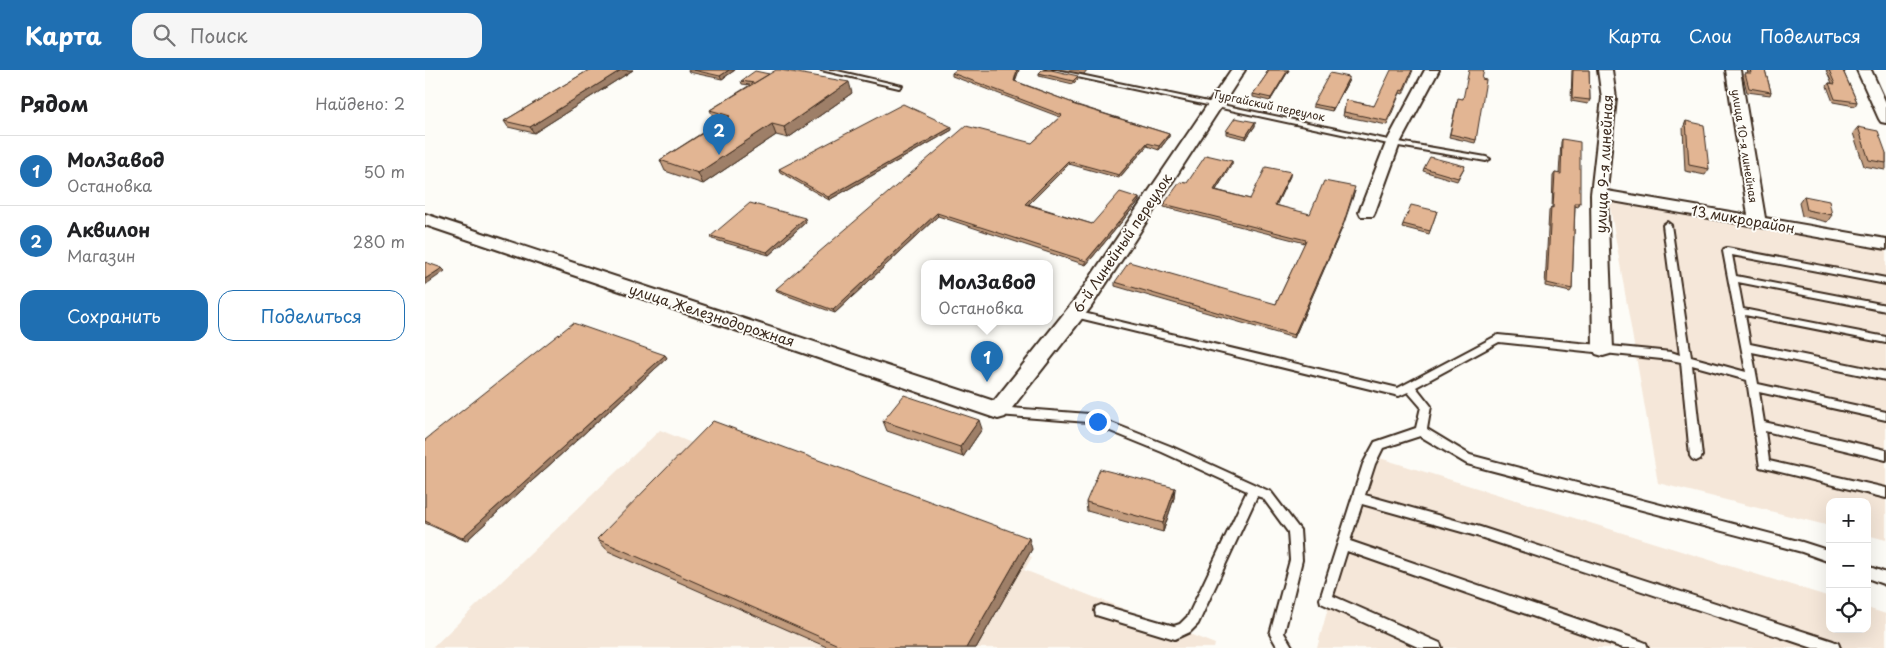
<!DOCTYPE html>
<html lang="ru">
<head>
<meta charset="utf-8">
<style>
	body { margin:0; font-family:"Playpen Sans",sans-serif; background:#f6f6f6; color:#202124 }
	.controls { position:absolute; right:15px; bottom:15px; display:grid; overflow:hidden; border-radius:10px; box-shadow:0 5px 20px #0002 }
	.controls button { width:45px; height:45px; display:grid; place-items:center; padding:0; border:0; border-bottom:1px solid #e0e0e0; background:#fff; color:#202124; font:25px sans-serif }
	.you { position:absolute; left:672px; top:351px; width:18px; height:18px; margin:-12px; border:4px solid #fff; border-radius:50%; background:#1a73e8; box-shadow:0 0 0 8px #1a73e833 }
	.badge { display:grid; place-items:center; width:32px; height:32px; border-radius:50%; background:#1f6fb2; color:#fff; font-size:16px; font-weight:700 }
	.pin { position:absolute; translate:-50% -41px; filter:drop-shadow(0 1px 2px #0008) }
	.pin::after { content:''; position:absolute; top:26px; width:18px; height:15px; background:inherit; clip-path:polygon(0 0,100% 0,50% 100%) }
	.popup { position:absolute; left:496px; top:190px; width:132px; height:65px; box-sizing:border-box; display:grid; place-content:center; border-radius:10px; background:#fff; filter:drop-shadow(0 1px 4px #0005); font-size:16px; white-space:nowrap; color:#757577 }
	.popup b { font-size:19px; color:#202124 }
	.popup::after { content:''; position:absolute; left:50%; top:100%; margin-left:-10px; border:10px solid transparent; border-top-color:#fff }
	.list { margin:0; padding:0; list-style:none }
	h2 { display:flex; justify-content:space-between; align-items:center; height:65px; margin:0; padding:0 20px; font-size:21px }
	h2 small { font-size:16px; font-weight:400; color:#757577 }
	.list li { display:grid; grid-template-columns:32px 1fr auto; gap:15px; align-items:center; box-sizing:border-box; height:70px; padding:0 20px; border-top:1px solid #e0e0e0 }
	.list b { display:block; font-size:19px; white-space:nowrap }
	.list p { margin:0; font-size:16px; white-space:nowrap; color:#757577 }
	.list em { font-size:16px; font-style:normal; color:#757577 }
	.actions { display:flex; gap:10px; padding:15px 20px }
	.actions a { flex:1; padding:11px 0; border:1px solid #1f6fb2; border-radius:15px; text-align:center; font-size:18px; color:#1f6fb2 }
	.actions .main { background:#1f6fb2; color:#fff }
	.icon { flex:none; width:28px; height:28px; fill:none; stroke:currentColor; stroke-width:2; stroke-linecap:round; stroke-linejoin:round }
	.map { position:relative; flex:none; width:1461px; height:578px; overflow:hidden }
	header { display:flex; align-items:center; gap:30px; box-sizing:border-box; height:70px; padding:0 25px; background:#1f6fb2; color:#fff }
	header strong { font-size:24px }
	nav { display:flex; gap:28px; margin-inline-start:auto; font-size:18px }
	.search { width:350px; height:45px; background:#f6f6f6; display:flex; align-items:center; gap:12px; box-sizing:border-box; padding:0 18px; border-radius:15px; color:#757577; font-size:19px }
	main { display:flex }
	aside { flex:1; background:#fff }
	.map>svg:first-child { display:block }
	.built { fill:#f5e7d9 }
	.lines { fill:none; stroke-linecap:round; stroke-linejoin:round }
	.lane-casing { stroke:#3b2a1e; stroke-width:4 }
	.street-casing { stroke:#3b2a1e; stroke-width:4 }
	.lane { fill:#fdfcf7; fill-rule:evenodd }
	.street { fill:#fdfcf7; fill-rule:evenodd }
	.wall { fill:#c29c7e; stroke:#3b2a1e }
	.shaded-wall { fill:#9e7f67; stroke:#3b2a1e }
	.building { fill:#e2b593; stroke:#3b2a1e }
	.labels { text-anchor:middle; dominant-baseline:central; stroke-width:4; stroke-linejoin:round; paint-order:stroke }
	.far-street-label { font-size:11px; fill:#3b2a1e; stroke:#fdfcf7 }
	.street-label { font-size:14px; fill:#3b2a1e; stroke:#fdfcf7 }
</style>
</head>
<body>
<header>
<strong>Карта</strong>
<div class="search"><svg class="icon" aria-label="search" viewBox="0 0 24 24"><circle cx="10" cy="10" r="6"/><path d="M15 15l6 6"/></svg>Поиск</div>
<nav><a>Карта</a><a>Слои</a><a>Поделиться</a></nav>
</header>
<main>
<aside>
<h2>Рядом<small>Найдено: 2</small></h2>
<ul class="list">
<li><span class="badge">1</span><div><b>МолЗавод</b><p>Остановка</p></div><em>50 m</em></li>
<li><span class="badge">2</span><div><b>Аквилон</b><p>Магазин</p></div><em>280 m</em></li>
</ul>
<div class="actions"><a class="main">Сохранить</a><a>Поделиться</a></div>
</aside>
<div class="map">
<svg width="1461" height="578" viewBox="0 0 1461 578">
	<rect width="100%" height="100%" fill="#fdfcf7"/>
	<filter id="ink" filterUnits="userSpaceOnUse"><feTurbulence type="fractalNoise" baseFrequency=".02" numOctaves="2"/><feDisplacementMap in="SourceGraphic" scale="10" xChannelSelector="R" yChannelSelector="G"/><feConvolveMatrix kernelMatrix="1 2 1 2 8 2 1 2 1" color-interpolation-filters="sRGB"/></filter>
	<g filter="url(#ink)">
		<!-- built -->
		<g class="built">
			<path d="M1184 131 1461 179V470L1442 465V432H1405V456L1233 413Z"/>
			<path d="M235 360 383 421 396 405 607 487 599 500 790 574 789 578H7Z"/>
			<path d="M945 385 1405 527V559H1442V538L1461 544V578H892Z"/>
		</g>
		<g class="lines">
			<defs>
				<g id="lane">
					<path d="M396 0H408L477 16 474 18Z"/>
					<path d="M620 0H632L968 71 1061 87 1065 89 1061 91 968 75Z"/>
					<path d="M1242 152 1246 155 1266 287 1321 302 1298 181 1299 179 1302 178 1461 208V214L1307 185 1311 206 1461 235V241L1313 212 1318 239 1461 267V273L1320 245 1325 274 1461 302V310L1327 282 1333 314 1461 342V350L1334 322 1339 352 1461 380V390L1340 361 1344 391 1461 418V428L1335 397 1322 310 1267 295 1277 386 1275 389 1271 391 1267 389 1265 386 1256 292 1246 290 1074 272 991 317 1006 336 1002 359 1045 385 1377 472 1405 481V492L1377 482 1042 394 995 366 958 378 950 394 940 425 1055 457 1408 571 1413 573 1415 578H1388L1055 467 937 434 925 471 1216 571 1221 573 1223 578H1198L922 481 908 526 1015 573 1017 578H995L896 533 895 529 938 394 950 372 991 358 996 337 983 322 974 326 650 247 645 244 650 241 973 318 1073 265 1246 282 1255 285 1238 155Z"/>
					<path d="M573 337 664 344 745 376 846 422 875 460 877 490 859 563 868 578H853L845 564 865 490 863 462 838 428 832 426 773 554 765 562 750 569 671 545 670 541 671 537 676 535 749 556 755 554 763 546 822 421 737 382 663 352 573 345 569 344 568 341 569 338Z"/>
					<path d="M1442 496 1461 503V515L1442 508Z"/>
				</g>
				<g id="street">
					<path d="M806 0H820L666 237 580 347 573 349 0 155V144L569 331 652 227Z"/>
					<path d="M1000 0H1014L975 73 950 142 948 146H936L934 142 961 73Z"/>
					<path d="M1173 0H1187L1191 28 1182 121 1323 145 1301 0H1315L1340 148 1461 169V179L1182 130 1188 279 1185 284 1178 286 1171 284 1168 279 1166 124 1177 28Z"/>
					<path d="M1432 0H1446L1461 33V53L1456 52 1454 49Z"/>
				</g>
			</defs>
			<!-- lane casing -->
			<use href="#lane" class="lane-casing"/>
			<!-- street casing -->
			<use href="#street" class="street-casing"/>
			<!-- lane -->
			<use href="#lane" class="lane"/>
			<!-- street -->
			<use href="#street" class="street"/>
		</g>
		<!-- wall -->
		<g class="wall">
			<path d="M164 0H208L109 63 83 57 79 51Z"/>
			<path d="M263 0H310L297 9 264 2Z"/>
			<path d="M594 0 590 11 648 33 649 34 744 64V67L734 80 722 76 694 108 644 94 603 134 667 154 714 128V131L661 195 513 146 410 243 352 222 351 219 607 73 635 47 527 6V3Z"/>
			<path d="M635 0H662L659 4Z"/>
			<path d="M842 0H864L845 31 828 27V24L842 4H841Z"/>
			<path d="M988 0 978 24 975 23 962 55 918 46 921 30 949 36Z"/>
			<path d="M1147 0H1164L1165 30 1163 34 1146 31Z"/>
			<path d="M1322 0H1340L1346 22 1345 25 1322 22 1318 6 1320 3H1323Z"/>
			<path d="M1401 0H1420L1421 1 1419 3 1432 32 1430 36 1408 32 1402 16 1404 13H1407Z"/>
			<path d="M614 3 653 9 648 14 614 6Z"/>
			<path d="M1057 9 1051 70 1050 73 1024 67 1032 31 1038 29Z"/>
			<path d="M924 10 907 41 888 37V34Z"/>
			<path d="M316 11 427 23 363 68 351 65 278 114 240 101 235 90 294 52 290 51 285 40 325 15 317 14Z"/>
			<path d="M1261 51 1284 99 1280 105 1260 101 1258 58Z"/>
			<path d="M830 52V56L821 69 801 64V61Z"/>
			<path d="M1433 57 1461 83V99L1460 100 1439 96 1428 63Z"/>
			<path d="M527 60 404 130 355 102 354 99Z"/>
			<path d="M1137 69 1155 133 1153 137 1150 136 1147 219 1145 222 1120 216 1124 141 1126 137 1127 138 1128 106 1130 103 1134 104 1136 72Z"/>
			<path d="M807 91V94L791 120 825 129 865 106 851 135 918 156 869 268 690 216V212L851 234 880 173 739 137V134L762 113Z"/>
			<path d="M1040 96 1032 111 998 101 999 98Z"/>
			<path d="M1379 126 1407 145 1402 152 1377 146 1374 133Z"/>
			<path d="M1012 141 1004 164 977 157 978 154Z"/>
			<path d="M381 152 344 185 287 169 286 166Z"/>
			<path d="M240 285 242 288 41 471 0 453V370Z"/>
			<path d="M458 351 557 359 538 387 462 361Z"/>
			<path d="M750 418 749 428 738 462 662 441 661 432Z"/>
			<path d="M172 469 607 479 551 578H404L183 481Z"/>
		</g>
		<!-- shaded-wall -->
		<g class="shaded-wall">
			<path d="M196 0H208L109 63 105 57Z"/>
			<path d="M304 0H310L297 9 295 6Z"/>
			<path d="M592 0H594L589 14V11Z"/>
			<path d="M863 0H864L845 31 846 28Z"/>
			<path d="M653 6V9L648 14V11Z"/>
			<path d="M924 7V10L907 41 908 38Z"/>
			<path d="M424 12 427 23 363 68 359 57Z"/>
			<path d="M830 52V56L821 69V66Z"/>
			<path d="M347 54 351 65 278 114 273 103Z"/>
			<path d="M527 57V60L404 130 403 127Z"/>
			<path d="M744 64V67L734 80V76Z"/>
			<path d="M722 73V76L694 108V105Z"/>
			<path d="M643 91 644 94 601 137 600 134Z"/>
			<path d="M807 91V94L789 123V120Z"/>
			<path d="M866 102 865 106 850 138V135Z"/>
			<path d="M930 121 918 156 869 268V265Z"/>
			<path d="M714 128V131L661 195V191Z"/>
			<path d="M512 143 513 146 410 243 408 240Z"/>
			<path d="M380 148 381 152 344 185 342 182Z"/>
			<path d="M17 198 20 201 0 215V209Z"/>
			<path d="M240 285 242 288 41 471 37 468Z"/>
			<path d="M554 350 557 359 538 387 535 377Z"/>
			<path d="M750 418 749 428 738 462V453Z"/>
			<path d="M604 468 607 479 551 578H541Z"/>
		</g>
		<!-- building -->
		<g class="building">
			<path d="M164 0H196L105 57 79 51Z"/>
			<path d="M268 0H304L295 6Z"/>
			<path d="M351 0H355L424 12 359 57 347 54 273 103 235 90 305 46 285 40Z"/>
			<path d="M531 0H592L589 11 648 33 647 34 744 64 734 76 722 73 694 105 643 91 600 134 667 154 695 122 714 128 661 191 512 143 408 240 351 219 541 56 607 73 637 45 527 3Z"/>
			<path d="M617 0H626L653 6 648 11 614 3Z"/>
			<path d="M842 0H863L846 28 828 24 844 1H841Z"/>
			<path d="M966 0H987L978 21 976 20 962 51 919 42 921 30 949 36Z"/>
			<path d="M1044 0H1059L1057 9 1061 10 1051 70 1025 64 1033 28 1038 29Z"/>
			<path d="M1148 0H1164L1165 30 1147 28Z"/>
			<path d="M1325 0H1340L1346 22 1324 18 1320 3H1326Z"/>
			<path d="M1404 0H1420L1421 1H1418L1432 32 1410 29 1404 13 1410 14Z"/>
			<path d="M330 1 344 4 329 13 316 11Z"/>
			<path d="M905 3 924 7 908 38 888 34Z"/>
			<path d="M478 34 527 57 403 127 354 99Z"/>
			<path d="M810 48 830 52 821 66 801 61Z"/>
			<path d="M1261 51 1279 55 1284 99 1264 95Z"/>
			<path d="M1433 57 1453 61 1461 83V93L1444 90Z"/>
			<path d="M1137 69 1155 72V133H1150L1147 219 1122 213 1126 137 1128 138 1130 103 1136 104Z"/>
			<path d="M781 85 807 91 789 120 825 129 841 97 866 102 850 135 885 144 899 111 930 117 919 152 869 265 690 212 704 192 851 234 881 170 739 134 755 112 762 113Z"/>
			<path d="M1005 87 1040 96 1033 108 999 98Z"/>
			<path d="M1379 126 1404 131 1407 145 1382 140Z"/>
			<path d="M325 133 380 148 342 182 286 166Z"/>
			<path d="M986 135 1012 141 1005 161 978 154Z"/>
			<path d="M0 192 17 198 0 209Z"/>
			<path d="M148 253 240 285 37 468 0 451V370Z"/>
			<path d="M479 325 554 350 535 377 458 351Z"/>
			<path d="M288 351 604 468 541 578H420L172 469Z"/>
			<path d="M675 399 750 418 738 453 661 432Z"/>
		</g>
	</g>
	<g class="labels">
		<!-- far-street labels -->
		<g class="far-street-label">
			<text transform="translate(844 35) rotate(12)">Тургайский переулок</text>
			<text transform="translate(1320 76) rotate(81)">улица 10-я линейная</text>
		</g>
		<!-- street labels -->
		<g class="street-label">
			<text transform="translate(1179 94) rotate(-87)">улица 9-я линейная</text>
			<text transform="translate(1318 149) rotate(10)">13 микрорайон</text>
			<text transform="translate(697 173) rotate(-56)">6-й Линейный переулок</text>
			<text transform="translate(287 245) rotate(18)">улица Железнодорожная</text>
		</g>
	</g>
</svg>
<div class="controls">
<button>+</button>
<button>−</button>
<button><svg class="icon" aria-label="locate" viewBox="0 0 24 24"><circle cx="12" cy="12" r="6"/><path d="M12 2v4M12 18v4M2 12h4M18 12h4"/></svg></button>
</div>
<div class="you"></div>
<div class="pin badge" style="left:562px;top:312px">1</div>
<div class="popup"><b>МолЗавод</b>Остановка</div>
<div class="pin badge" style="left:294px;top:85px">2</div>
</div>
</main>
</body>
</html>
